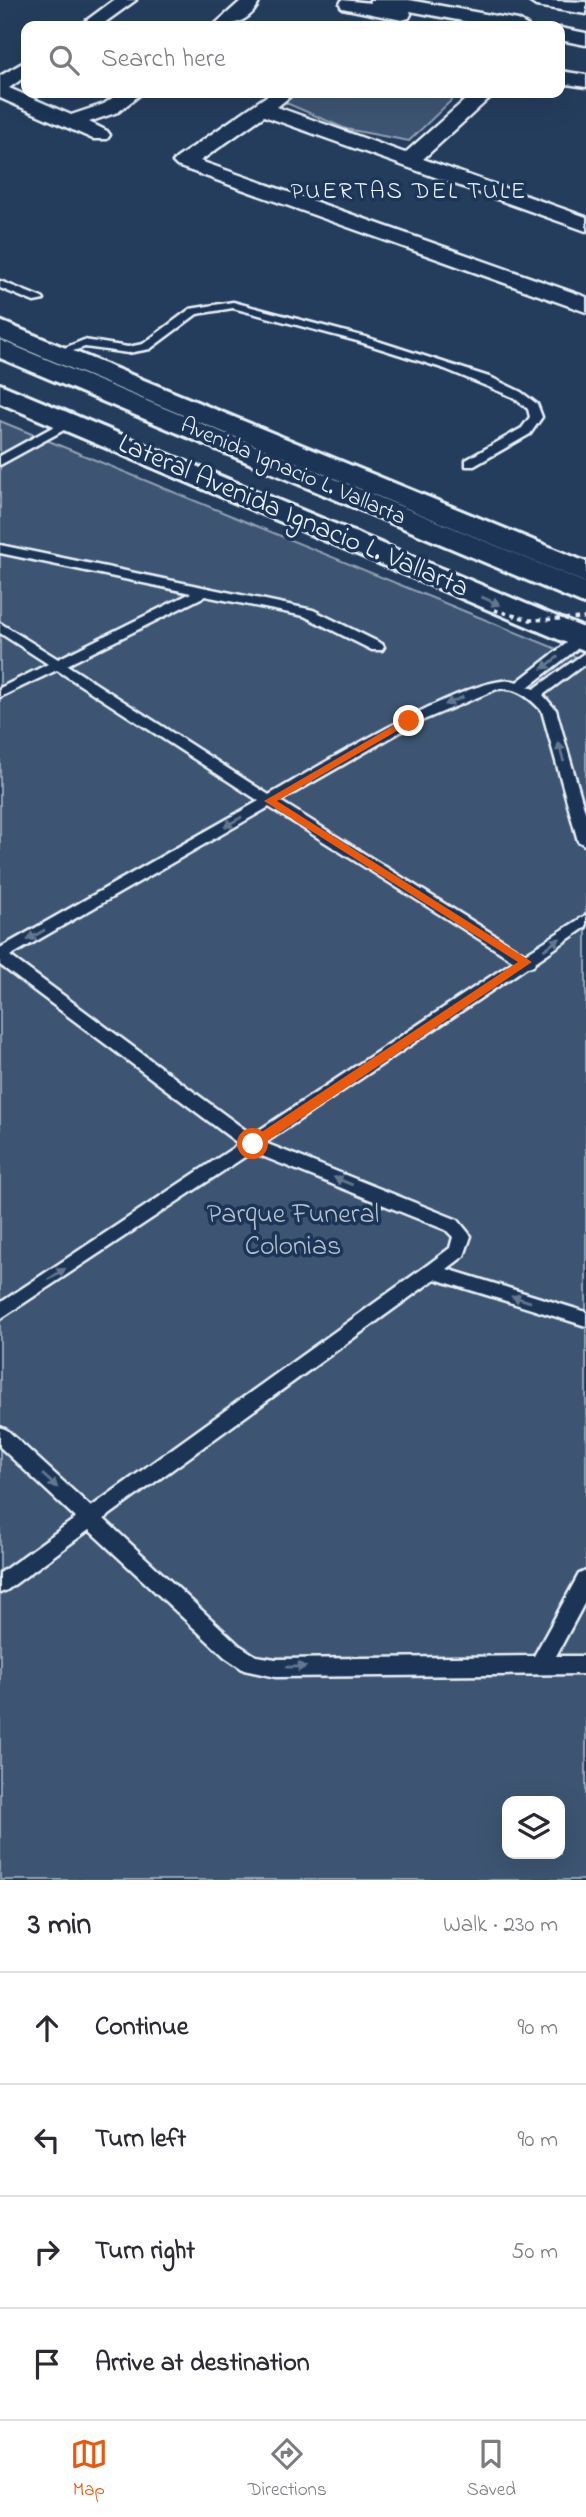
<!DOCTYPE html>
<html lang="en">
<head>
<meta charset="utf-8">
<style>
	body { margin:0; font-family:"Indie Flower",sans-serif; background:#f7f7f7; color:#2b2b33 }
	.controls { position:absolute; right:21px; bottom:21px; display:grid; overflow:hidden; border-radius:14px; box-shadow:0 7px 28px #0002 }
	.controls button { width:63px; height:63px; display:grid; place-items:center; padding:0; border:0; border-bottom:2px solid #e1e1e2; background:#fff; color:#2b2b33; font:35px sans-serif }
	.stop { position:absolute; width:21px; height:21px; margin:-16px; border:5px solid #ea580c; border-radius:50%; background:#fff }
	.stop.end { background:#ea580c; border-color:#fff; box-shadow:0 2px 7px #0008 }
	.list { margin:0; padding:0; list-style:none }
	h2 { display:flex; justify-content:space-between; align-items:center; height:91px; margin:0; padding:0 28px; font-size:30px }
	h2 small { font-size:23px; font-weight:400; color:#7c7c81 }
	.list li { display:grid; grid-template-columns:46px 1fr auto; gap:21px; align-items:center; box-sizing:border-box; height:112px; padding:0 28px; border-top:2px solid #e1e1e2 }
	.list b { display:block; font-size:26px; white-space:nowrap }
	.list em { font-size:23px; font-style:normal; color:#7c7c81 }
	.icon { flex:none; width:38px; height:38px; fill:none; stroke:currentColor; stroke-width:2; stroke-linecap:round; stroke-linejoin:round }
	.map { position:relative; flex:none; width:586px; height:1880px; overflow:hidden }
	.search { position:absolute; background:#fff; box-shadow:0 7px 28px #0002; left:21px; right:21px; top:21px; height:77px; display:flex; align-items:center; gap:18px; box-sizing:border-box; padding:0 24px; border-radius:14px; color:#7c7c81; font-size:26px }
	.sheet { height:539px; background:#fff }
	nav { display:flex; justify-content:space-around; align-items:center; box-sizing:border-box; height:98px; border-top:2px solid #e1e1e2; background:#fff; font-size:19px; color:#7c7c81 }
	nav a { display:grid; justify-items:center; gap:4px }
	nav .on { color:#ea580c }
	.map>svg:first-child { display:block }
	.green { fill:#3e5472; stroke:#93a2b5; stroke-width:2; fill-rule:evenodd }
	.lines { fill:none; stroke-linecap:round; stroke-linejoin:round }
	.service-casing { stroke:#e8f1f8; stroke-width:5 }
	.minor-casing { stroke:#e8f1f8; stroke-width:5 }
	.tertiary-casing { stroke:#e8f1f8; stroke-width:6 }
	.trunk-casing { stroke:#e8f1f8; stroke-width:6 }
	.service { fill:#1d3557; fill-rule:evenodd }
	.minor { fill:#1d3557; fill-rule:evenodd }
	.tertiary { fill:#1d3557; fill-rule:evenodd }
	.trunk { fill:#1d3557; fill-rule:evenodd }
	.path-bridge { stroke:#e8f1f8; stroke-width:3.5; stroke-dasharray:4.5 4.5; stroke-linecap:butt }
	.oneway { fill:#64778f }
	.route { fill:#ea580c }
	.labels { text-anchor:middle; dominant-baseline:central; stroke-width:7; stroke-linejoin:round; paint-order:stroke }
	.far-street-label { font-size:23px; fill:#e8f1f8; stroke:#1d3557 }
	.far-neighbourhood-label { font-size:24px; letter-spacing:2px; fill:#e8f1f8; stroke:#1d3557 }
	.street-label { font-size:28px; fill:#e8f1f8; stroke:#1d3557 }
	.park-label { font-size:28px; fill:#b5c2d0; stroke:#1d3557 }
</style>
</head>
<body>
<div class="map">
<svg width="586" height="1880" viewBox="0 0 586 1880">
	<rect width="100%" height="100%" fill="#253d5d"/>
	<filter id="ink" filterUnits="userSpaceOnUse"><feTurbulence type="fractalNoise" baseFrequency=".0143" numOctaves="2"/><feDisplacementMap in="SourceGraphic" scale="14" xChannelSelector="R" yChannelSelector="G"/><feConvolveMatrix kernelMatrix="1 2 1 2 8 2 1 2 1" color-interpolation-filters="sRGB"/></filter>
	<g filter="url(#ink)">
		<!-- green -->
		<g class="green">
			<path d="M295 93H459L409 141 346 129 284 102Z"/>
			<path d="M0 421 586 661V1880H0ZM507 1801H560V1854H507Z"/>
		</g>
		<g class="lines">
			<defs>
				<g id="service">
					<path d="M0 281 42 298 44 300 34 302 0 288Z"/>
					<path d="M233 302 365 337 492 378 521 392 537 404 542 417 530 434 474 466H466V460L522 428 530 417 528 409 513 397 445 369 357 341 233 308 197 314 150 349 128 353 85 347 58 356 52 353 84 340 128 347 143 344 190 309Z"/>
					<path d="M69 418 75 422 73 425 0 465V456Z"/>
					<path d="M0 545 313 610 382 644 384 647 382 650H372L304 616 205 596 67 665 269 795C309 772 481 667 517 682L576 636H586V642L528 687 534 689 586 652V663L543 695 556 710 586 815V846L578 841 542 711C530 698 516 686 497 689L414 724 280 801 525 954 586 915V927L535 962 533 966 527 967 265 1143 458 1220 471 1236 464 1256 447 1269 586 1312V1326L435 1279 104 1519 239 1645 256 1656 276 1659 534 1656 579 1574 586 1571V1600L556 1656H586V1674L276 1677 244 1670 225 1657 89 1530 7 1590 0 1593V1573L76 1518 0 1447V1427L7 1430 91 1507 426 1266 450 1248 453 1237 446 1230 252 1152 0 1319V1303L239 1144 0 965V948L259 801 57 670 0 697V688L48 664 0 633V623L58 659 191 593 0 553ZM269 807 514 961 252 1135 10 956Z"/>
				</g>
				<g id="minor">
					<path d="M114 0H136L100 26H79Z"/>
					<path d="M242 0H260C252 21 233 26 213 26Z"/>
					<path d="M342 0 371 3 370 0H409L518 20 528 26H489L410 11 411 14 409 18 402 20 342 8 340 4Z"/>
					<path d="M527 0 586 2V14L536 6Z"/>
					<path d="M560 28 586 33V45L560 40Z"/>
					<path d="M26 61V76L9 88 71 115 104 104 119 93H142L118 112 89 122 107 131 110 135 107 139H93L0 98V76Z"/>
					<path d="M560 71 586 75V87L560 83Z"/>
					<path d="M271 93H294L277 107 405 153 473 93H495L423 159 586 217V231L264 116 200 161 586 297V312L177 166 173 162 177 158Z"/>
				</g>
				<g id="tertiary">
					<path d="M0 321 586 562V583L0 339Z"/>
					<path d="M0 384 586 629V651L0 403Z"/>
				</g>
				<path id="trunk" d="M0 340 586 583V605L0 358Z"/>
			</defs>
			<!-- service casing -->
			<use href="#service" class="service-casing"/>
			<!-- minor casing -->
			<use href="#minor" class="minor-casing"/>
			<!-- tertiary casing -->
			<use href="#tertiary" class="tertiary-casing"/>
			<!-- trunk casing -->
			<use href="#trunk" class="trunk-casing"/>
			<!-- service -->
			<use href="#service" class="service"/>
			<!-- minor -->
			<use href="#minor" class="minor"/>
			<!-- tertiary -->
			<use href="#tertiary" class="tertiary"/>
			<!-- trunk -->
			<use href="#trunk" class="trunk"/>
			<!-- path-bridge -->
			<path class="path-bridge" d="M494 610 530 620 586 618"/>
		</g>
		<!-- one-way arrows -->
		<defs><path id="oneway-solid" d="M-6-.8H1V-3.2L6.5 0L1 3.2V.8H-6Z" transform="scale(1.75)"/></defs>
		<g class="oneway">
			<use href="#oneway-solid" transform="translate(491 601) rotate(23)"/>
			<use href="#oneway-solid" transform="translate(550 663) rotate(143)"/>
			<use href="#oneway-solid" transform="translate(454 701) rotate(157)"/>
			<use href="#oneway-solid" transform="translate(561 752) rotate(-106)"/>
			<use href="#oneway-solid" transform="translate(233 822) rotate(150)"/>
			<use href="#oneway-solid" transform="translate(36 935) rotate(150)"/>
			<use href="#oneway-solid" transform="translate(552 944) rotate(-35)"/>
			<use href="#oneway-solid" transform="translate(343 1181) rotate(-158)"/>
			<use href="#oneway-solid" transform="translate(57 1274) rotate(-34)"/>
			<use href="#oneway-solid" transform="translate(521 1299) rotate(-163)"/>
			<use href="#oneway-solid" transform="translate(50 1481) rotate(42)"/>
			<use href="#oneway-solid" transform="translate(296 1667) rotate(-1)"/>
		</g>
	</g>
	<!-- route -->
	<path class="route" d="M405 719 414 721 277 801 532 962 257 1148H248V1141L518 962 264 801Z"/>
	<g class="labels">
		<!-- far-street labels -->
		<g class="far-street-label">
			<text transform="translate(293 472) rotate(23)">Avenida Ignacio L. Vallarta</text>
		</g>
		<!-- far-neighbourhood labels -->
		<g class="far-neighbourhood-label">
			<text x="409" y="192">PUERTAS DEL TULE</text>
		</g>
		<!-- street labels -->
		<g class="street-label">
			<text transform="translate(293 517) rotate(23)">Lateral Avenida Ignacio L. Vallarta</text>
		</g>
		<!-- park labels -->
		<g class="park-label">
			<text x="293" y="1215">Parque Funeral<tspan x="293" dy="32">Colonias</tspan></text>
		</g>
	</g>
</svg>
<div class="controls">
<button><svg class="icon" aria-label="layers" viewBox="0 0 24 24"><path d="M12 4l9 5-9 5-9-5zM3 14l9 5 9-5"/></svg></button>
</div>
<div class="stop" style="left:253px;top:1144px"></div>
<div class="stop end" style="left:409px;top:721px"></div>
<div class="search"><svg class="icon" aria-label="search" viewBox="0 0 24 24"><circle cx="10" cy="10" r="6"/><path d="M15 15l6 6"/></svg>Search here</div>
</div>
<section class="sheet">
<h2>3 min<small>Walk · 230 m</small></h2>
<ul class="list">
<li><svg class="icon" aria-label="ahead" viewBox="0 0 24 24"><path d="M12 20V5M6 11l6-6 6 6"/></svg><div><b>Continue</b></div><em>90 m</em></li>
<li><svg class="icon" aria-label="left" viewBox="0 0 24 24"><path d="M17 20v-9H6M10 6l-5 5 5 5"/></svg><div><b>Turn left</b></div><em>90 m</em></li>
<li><svg class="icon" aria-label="right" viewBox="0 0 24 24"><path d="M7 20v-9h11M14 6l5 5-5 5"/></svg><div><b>Turn right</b></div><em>50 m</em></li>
<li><svg class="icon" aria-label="arrive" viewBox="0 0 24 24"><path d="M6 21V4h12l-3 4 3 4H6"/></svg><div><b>Arrive at destination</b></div></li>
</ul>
</section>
<nav>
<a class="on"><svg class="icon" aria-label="map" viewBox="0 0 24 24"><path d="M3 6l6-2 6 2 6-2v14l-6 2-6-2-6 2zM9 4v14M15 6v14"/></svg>Map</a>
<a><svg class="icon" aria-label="directions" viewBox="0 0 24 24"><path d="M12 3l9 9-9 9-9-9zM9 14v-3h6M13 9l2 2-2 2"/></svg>Directions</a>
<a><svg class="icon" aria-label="saved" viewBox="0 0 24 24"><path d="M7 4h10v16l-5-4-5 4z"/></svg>Saved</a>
</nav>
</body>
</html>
